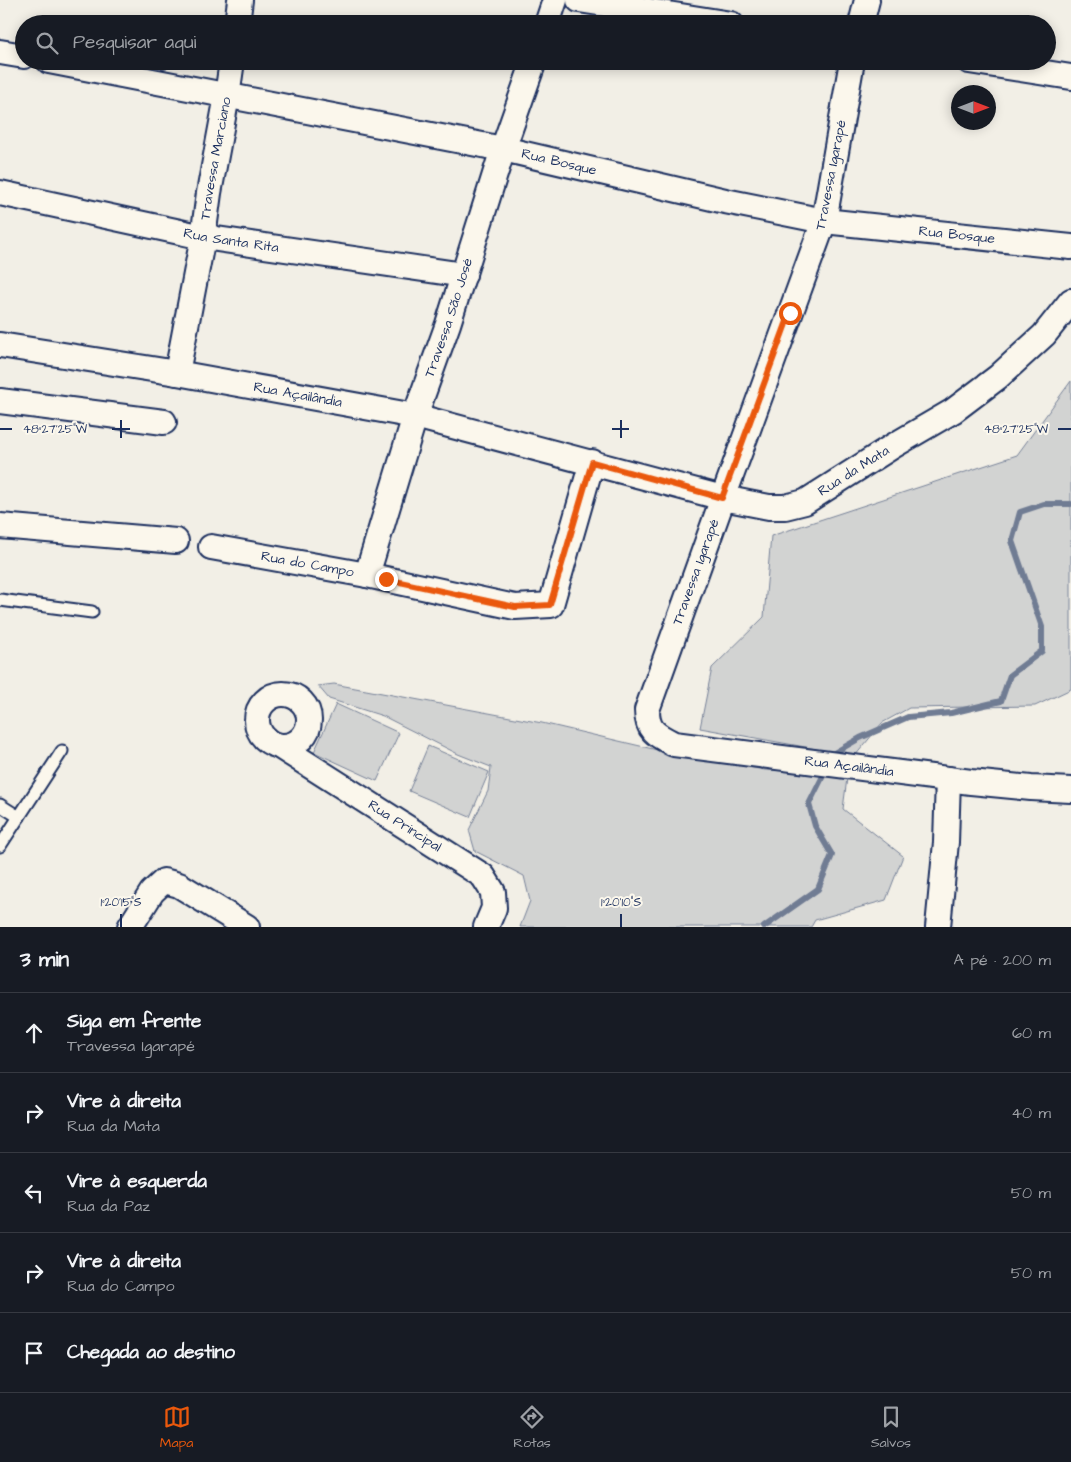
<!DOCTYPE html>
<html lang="pt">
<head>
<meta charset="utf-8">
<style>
	body { margin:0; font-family:"Architects Daughter",sans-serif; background:#242831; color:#f1f3f6 }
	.compass { position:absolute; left:951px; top:85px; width:45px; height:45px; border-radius:50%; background:#171b24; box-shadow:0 2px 12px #0003; rotate:90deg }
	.stop { position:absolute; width:15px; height:15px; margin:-11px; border:4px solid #ea580c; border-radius:50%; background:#fff }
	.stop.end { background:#ea580c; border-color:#fff; box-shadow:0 1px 5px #0008 }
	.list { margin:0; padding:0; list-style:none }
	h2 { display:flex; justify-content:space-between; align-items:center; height:65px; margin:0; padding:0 20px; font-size:21px }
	h2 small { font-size:16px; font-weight:400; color:#9ea1a6 }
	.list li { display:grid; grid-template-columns:32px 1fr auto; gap:15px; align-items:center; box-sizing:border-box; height:80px; padding:0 20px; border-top:1px solid #363941 }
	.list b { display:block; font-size:19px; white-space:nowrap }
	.list p { margin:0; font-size:16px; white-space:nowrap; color:#9ea1a6 }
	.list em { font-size:16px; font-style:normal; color:#9ea1a6 }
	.icon { flex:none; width:28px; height:28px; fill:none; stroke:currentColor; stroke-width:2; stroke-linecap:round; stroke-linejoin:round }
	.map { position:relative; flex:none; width:1071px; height:927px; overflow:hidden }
	.search { position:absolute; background:#171b24; box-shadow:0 2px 12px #0003; left:15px; right:15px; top:15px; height:55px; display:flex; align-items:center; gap:12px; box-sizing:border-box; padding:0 18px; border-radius:28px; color:#9ea1a6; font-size:19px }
	.sheet { height:465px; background:#171b24 }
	nav { display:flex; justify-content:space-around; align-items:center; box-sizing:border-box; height:70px; border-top:1px solid #363941; background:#171b24; font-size:14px; color:#9ea1a6 }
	nav a { display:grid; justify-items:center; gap:2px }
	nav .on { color:#ea580c }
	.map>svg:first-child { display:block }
	.green { fill:#d2d3d2; stroke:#768198 }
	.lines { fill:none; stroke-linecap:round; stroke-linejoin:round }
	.stream { stroke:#707b93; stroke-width:6 }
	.lane-casing { stroke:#1b2f5e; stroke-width:15 }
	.street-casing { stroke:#1b2f5e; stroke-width:28 }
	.lane { stroke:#fbf7ec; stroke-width:11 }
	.street { stroke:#fbf7ec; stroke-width:24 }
	.route { stroke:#ea580c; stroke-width:6 }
	.ticks { fill:none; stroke:#1b2f5e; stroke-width:2 }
	.labels { text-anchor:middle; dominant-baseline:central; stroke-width:4; stroke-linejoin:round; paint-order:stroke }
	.street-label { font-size:14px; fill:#1b2f5e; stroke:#fbf7ec }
	.ticks-label { font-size:12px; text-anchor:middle; fill:#1b2f5e; stroke:#fbf7ec; stroke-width:4; stroke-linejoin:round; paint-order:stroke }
</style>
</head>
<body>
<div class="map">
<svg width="1071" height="927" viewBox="0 0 1071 927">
	<rect width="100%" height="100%" fill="#f2efe6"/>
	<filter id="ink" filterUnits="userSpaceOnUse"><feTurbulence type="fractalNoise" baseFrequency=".02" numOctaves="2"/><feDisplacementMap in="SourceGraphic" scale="10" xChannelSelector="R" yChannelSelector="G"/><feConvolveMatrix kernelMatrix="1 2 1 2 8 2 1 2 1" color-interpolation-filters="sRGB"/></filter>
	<g filter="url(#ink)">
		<!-- green -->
		<g class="green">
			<path d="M1071 381V689L1035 706 909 708 882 723 855 756 700 728 712 668 764 617 771 536 1017 455Z"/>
			<path d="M334 684 542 723 670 753 765 770 825 772 847 778 843 809 903 856 886 900 815 920 811 927H520L530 901 524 876 475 851 469 830 488 791 491 767 458 754 383 716 329 699 318 686Z"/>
			<path d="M336 704 399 733 377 781 314 752Z"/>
			<path d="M428 746 489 772 470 817 409 791Z"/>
		</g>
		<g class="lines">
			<!-- stream -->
			<g class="stream">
				<path d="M831 759 834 753 860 738 908 717 951 713 1001 701 1010 675 1042 651V627L1012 541 1020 512 1044 504H1071"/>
				<path d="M764 927 818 889 832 855 815 826 809 804 827 768"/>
			</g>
			<defs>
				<g id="lane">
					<path d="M0 600 92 612"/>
					<path d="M0 805 19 817"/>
					<path d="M0 846 62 751"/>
				</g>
				<g id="street">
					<path d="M579 0 731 24"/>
					<path d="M237 24 240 0"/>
					<path d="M547 24 555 0"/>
					<path d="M861 24 867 0"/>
					<path d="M0 52 24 56"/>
					<path id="s1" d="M49 61 503 149 725 201 824 221 1071 247"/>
					<path id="s2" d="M852 61 824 221 723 498 647 710C647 731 656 735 674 744L971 782 1031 788 1071 790"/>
					<path d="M969 61 1071 77"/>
					<path id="s3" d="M0 193 203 237 464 275"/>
					<path id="s4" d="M0 345 177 373 415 416 723 498 769 507H785L805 502 893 446 953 411 998 377 1044 335 1071 301"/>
					<path id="s5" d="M177 373 203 237 209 193 227 96 232 61"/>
					<path d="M0 401 164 422"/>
					<path d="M0 526 176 541"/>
					<path id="s6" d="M211 547 367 575 515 607 551 605 592 462"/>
					<path id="s7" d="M367 575 415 416 448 324 503 149 534 61"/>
					<circle cx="283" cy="720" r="26"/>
					<path id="s8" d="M279 746 483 876 493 892 494 908 486 927"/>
					<path d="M130 927 152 892 164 881 179 885 247 927"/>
					<path d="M938 927 946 842 948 779"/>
				</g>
			</defs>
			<!-- lane casing -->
			<use href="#lane" class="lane-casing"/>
			<!-- street casing -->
			<use href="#street" class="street-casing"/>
			<!-- lane -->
			<use href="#lane" class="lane"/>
			<!-- street -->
			<use href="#street" class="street"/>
		</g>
	</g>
	<g class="lines" filter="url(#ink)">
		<!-- route -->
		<path class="route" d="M386 579 515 607 550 605 592 462 722 498 790 313"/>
	</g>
	<!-- ticks -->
	<path class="ticks" d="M121 420V438M621 420V438M0 429H12M112 429H130M612 429H629M1058 429H1071M121 914V927M621 914V927"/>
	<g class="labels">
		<!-- street labels -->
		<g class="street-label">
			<text stroke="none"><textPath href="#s5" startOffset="218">Travessa Marciano</textPath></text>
			<text stroke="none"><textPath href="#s1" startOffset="520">Rua Bosque</textPath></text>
			<text transform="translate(831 175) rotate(-79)">Travessa Igarapé</text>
			<text stroke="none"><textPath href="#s1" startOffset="925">Rua Bosque</textPath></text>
			<text stroke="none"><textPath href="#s3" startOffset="236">Rua Santa Rita</textPath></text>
			<text stroke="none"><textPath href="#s7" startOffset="270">Travessa São José</textPath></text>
			<text stroke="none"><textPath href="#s4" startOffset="302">Rua Açailândia</textPath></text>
			<text stroke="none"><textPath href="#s4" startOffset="881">Rua da Mata</textPath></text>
			<text stroke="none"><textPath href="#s6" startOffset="98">Rua do Campo</textPath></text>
			<text transform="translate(696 572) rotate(-70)">Travessa Igarapé</text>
			<text stroke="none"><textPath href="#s2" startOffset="906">Rua Açailândia</textPath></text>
			<text stroke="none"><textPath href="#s8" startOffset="149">Rua Principal</textPath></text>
		</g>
	</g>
	<g class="ticks-label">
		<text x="1016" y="433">48°27'25"W</text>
		<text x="55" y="433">48°27'25"W</text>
		<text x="121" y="906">1°20'15"S</text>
		<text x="621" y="906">1°20'10"S</text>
	</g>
</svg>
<svg class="compass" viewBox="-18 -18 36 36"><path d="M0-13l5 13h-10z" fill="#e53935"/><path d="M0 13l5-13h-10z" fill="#9ea1a6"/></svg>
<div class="stop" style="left:790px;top:313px"></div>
<div class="stop end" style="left:386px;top:579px"></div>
<div class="search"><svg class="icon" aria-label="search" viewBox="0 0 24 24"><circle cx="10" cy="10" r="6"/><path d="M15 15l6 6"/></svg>Pesquisar aqui</div>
</div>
<section class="sheet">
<h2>3 min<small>A pé · 200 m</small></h2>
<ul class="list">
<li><svg class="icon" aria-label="ahead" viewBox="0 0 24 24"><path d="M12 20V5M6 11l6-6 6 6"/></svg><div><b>Siga em frente</b><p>Travessa Igarapé</p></div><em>60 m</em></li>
<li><svg class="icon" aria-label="right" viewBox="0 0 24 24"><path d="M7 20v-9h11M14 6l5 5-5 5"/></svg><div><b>Vire à direita</b><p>Rua da Mata</p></div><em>40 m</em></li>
<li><svg class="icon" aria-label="left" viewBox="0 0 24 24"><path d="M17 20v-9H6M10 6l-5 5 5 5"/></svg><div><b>Vire à esquerda</b><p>Rua da Paz</p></div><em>50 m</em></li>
<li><svg class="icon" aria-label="right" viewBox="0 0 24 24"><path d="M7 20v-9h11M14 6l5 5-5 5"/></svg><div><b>Vire à direita</b><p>Rua do Campo</p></div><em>50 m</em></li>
<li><svg class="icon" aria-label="arrive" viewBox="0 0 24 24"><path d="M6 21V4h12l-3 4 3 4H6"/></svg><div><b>Chegada ao destino</b></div></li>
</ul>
</section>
<nav>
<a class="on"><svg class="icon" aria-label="map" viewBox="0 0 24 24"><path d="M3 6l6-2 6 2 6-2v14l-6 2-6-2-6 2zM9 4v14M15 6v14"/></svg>Mapa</a>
<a><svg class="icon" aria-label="directions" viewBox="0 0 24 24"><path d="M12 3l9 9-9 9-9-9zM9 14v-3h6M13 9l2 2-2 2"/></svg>Rotas</a>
<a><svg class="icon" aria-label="saved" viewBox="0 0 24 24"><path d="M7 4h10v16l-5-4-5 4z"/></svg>Salvos</a>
</nav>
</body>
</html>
